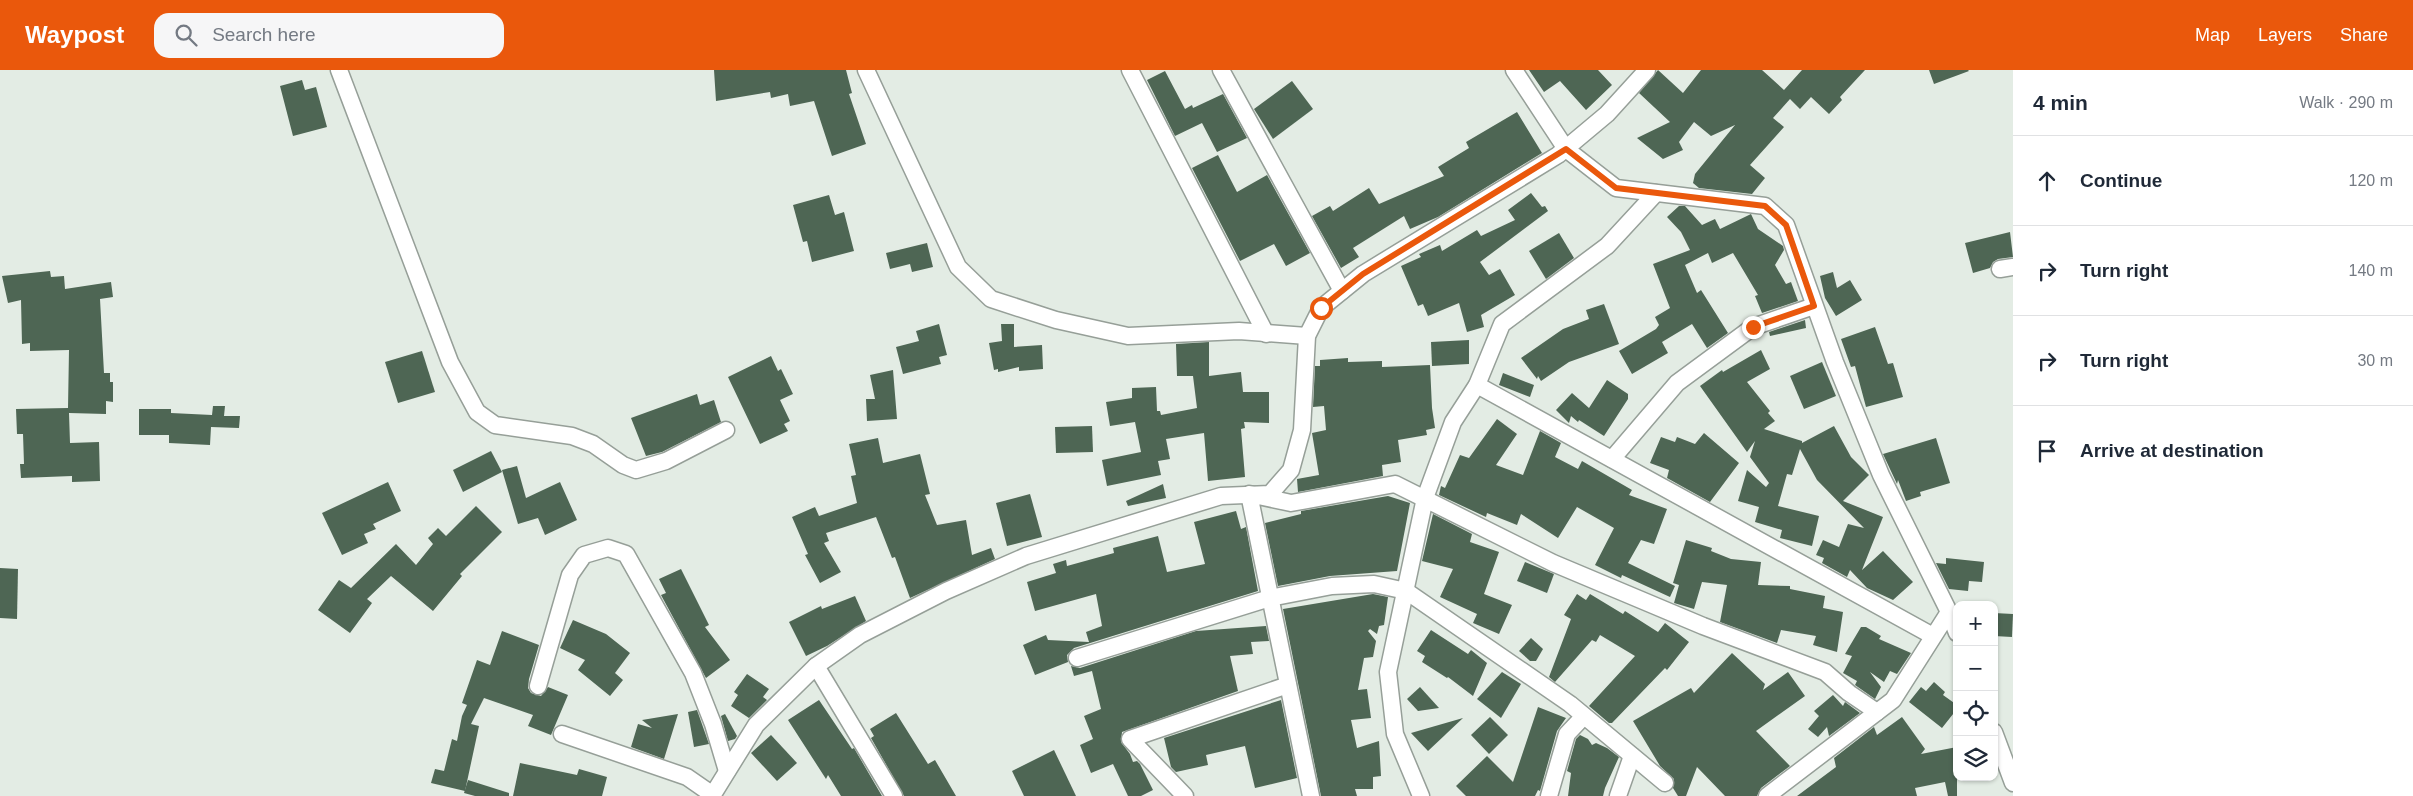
<!DOCTYPE html>
<html lang="en">
<head>
<meta charset="utf-8">
<style>
	body { margin:0; font-family:Helvetica,sans-serif; background:#f6f6f7; color:#1f2937 }
	.controls { position:absolute; right:15px; bottom:15px; display:grid; overflow:hidden; border-radius:10px; box-shadow:0 1px 4px #0004 }
	.controls button { width:45px; height:45px; display:grid; place-items:center; padding:0; border:0; border-bottom:1px solid #e0e1e3; background:#fff; color:#1f2937; font:25px sans-serif }
	.stop { position:absolute; width:15px; height:15px; margin:-11px; border:4px solid #ea580c; border-radius:50%; background:#fff }
	.stop.end { background:#ea580c; border-color:#fff; box-shadow:0 1px 5px #0008 }
	.list { margin:0; padding:0; list-style:none }
	h2 { display:flex; justify-content:space-between; align-items:center; height:65px; margin:0; padding:0 20px; font-size:21px }
	h2 small { font-size:16px; font-weight:400; color:#747a83 }
	.list li { display:grid; grid-template-columns:32px 1fr auto; gap:15px; align-items:center; box-sizing:border-box; height:90px; padding:0 20px; border-top:1px solid #e0e1e3 }
	.list b { display:block; font-size:19px; white-space:nowrap }
	.list em { font-size:16px; font-style:normal; color:#747a83 }
	.icon { flex:none; width:28px; height:28px; fill:none; stroke:currentColor; stroke-width:2; stroke-linecap:round; stroke-linejoin:round }
	.map { position:relative; flex:none; width:2013px; height:726px; overflow:hidden }
	header { display:flex; align-items:center; gap:30px; box-sizing:border-box; height:70px; padding:0 25px; background:#ea580c; color:#fff }
	header strong { font-size:24px }
	nav { display:flex; gap:28px; margin-inline-start:auto; font-size:18px }
	.search { width:350px; height:45px; background:#f6f6f7; display:flex; align-items:center; gap:12px; box-sizing:border-box; padding:0 18px; border-radius:15px; color:#747a83; font-size:19px }
	main { display:flex }
	aside { flex:1; background:#fff }
	.map>svg:first-child { display:block }
	.building { fill:#4e6654 }
	.lines { fill:none; stroke-linecap:round; stroke-linejoin:round }
	.minor-casing { stroke:#969f98; stroke-width:19 }
	.minor { stroke:#fff; stroke-width:16 }
	.route { stroke:#ea580c; stroke-width:6 }
</style>
</head>
<body>
<header>
<strong>Waypost</strong>
<div class="search"><svg class="icon" aria-label="search" viewBox="0 0 24 24"><circle cx="10" cy="10" r="6"/><path d="M15 15l6 6"/></svg>Search here</div>
<nav><a>Map</a><a>Layers</a><a>Share</a></nav>
</header>
<main>
<div class="map">
<svg width="2013" height="726" viewBox="0 0 2013 726">
	<rect width="100%" height="100%" fill="#e3ece4"/>
	<!-- building -->
	<g class="building">
		<path d="M714 0H846L852 23 849 24 866 74 832 86 814 31 790 36 788 24 771 28 770 22 716 31Z"/>
		<path d="M1529 0H1598L1612 15 1586 40 1560 11 1544 22Z"/>
		<path d="M1658 0 1683 23 1701 0H1762L1784 20 1802 0H1865L1840 27 1842 30 1829 44 1811 27 1800 39 1790 29 1773 48 1784 57 1750 95 1765 108 1752 124 1699 118 1693 113 1695 104 1735 55 1711 66 1694 52 1679 72 1683 80 1663 89 1637 68 1670 52 1639 23Z"/>
		<path d="M1929 0H1968L1969 1 1934 14Z"/>
		<path d="M1165 1 1185 39 1192 35 1193 38 1223 24 1247 68 1217 82 1202 53 1175 66 1147 10Z"/>
		<path d="M302 10 305 20 316 17 327 57 293 66 280 16Z"/>
		<path d="M1292 11 1313 39 1273 69 1254 39Z"/>
		<path d="M1517 42 1542 83 1438 147 1410 159 1404 146 1353 178 1359 187 1341 198 1312 146 1330 136 1333 141 1369 118 1379 134 1444 106 1438 97 1469 78 1466 72Z"/>
		<path d="M1218 85 1237 122 1267 105 1310 183 1286 196 1274 174 1240 191 1192 98Z"/>
		<path d="M1531 123 1542 137 1545 136 1548 141 1480 192 1489 205 1500 199 1515 225 1481 245 1484 257 1467 262 1459 233 1428 246 1423 234 1418 236 1401 196 1421 187 1419 184 1440 175 1442 181 1477 160 1481 166 1515 150 1508 140Z"/>
		<path d="M829 125 835 145 844 142 854 181 812 192 807 171 803 172 793 135Z"/>
		<path d="M1679 136H1685L1702 155 1715 149 1720 159 1751 144 1758 159 1783 176 1784 180 1775 195 1786 214 1791 212 1798 231 1762 243 1755 226 1758 225 1733 183 1712 193 1708 183 1685 195 1697 223 1701 220 1728 263 1707 278 1692 254 1662 272 1668 283 1632 304 1619 281 1656 259 1659 255 1655 247 1670 238 1653 194 1690 180 1681 162 1667 147Z"/>
		<path d="M2010 162 2013 187 1998 189 1993 192 1990 198 1973 203 1965 173Z"/>
		<path d="M1559 163 1574 188 1546 209 1529 181Z"/>
		<path d="M927 173 933 197 912 202 910 194 890 199 886 183Z"/>
		<path d="M50 201 51 207 64 206 65 219 111 212 113 227 100 229 104 303H110V312H113V332L106 331V344L69 343 70 373 99 372 100 411 72 412V406L21 408 20 394H24L23 364H17L16 339 68 338 69 280 30 281V273L22 274 21 230 8 233 2 206Z"/>
		<path d="M1833 202 1837 218 1850 210 1862 230 1836 246 1825 228 1820 206Z"/>
		<path d="M1604 234 1619 274 1569 292 1541 311 1538 306 1537 309 1521 288 1563 259 1589 249 1586 240Z"/>
		<path d="M1805 250 1806 258 1770 266 1769 262Z"/>
		<path d="M939 254 947 285 939 287 941 294 903 304 896 277 919 271 916 261Z"/>
		<path d="M1001 254H1014V277L1042 275 1043 299 1019 301V297L998 302V299L994 300 989 273 1002 271Z"/>
		<path d="M1875 257 1888 294 1893 293 1903 327 1866 337 1855 296 1851 297 1841 269Z"/>
		<path d="M1469 270V294L1432 296 1431 272Z"/>
		<path d="M1209 272V306L1241 302 1243 322H1269V353L1244 352 1245 358 1241 359 1245 407 1208 411 1204 363 1166 369 1170 389 1158 391 1161 405 1107 416 1102 390 1141 382 1135 352 1110 356 1106 332 1132 328V318L1156 317 1157 341H1160L1161 345 1197 338 1193 306H1177L1176 274Z"/>
		<path d="M1761 280 1770 299 1747 312 1770 341 1768 343 1775 351 1764 359 1802 371V373L1834 356 1851 387 1869 405 1843 431 1883 447 1862 500 1883 481 1913 512 1893 530 1867 518 1850 500 1847 507 1822 493 1824 488 1816 485 1823 470 1839 477 1848 454 1864 458 1817 410 1800 379 1792 405 1787 404 1778 436 1819 446 1812 476 1780 468 1782 460 1755 452 1759 437 1738 431 1747 400 1766 417 1769 413 1750 387 1755 371 1747 382 1700 316 1722 300 1723 302Z"/>
		<path d="M422 281 435 322 398 333 385 292Z"/>
		<path d="M771 286 778 301 781 299 793 324 780 330 790 351 784 354 788 361 760 374 728 307Z"/>
		<path d="M1348 288V292L1382 291V297L1430 295 1432 338 1435 358 1426 360 1427 365 1398 370 1401 392 1382 395 1383 406 1298 422 1297 409 1319 405 1312 363 1326 360 1324 336 1313 337 1315 296H1320V290Z"/>
		<path d="M1822 292 1836 326 1804 339 1790 306Z"/>
		<path d="M893 300 897 349 867 351 866 329H875L870 305Z"/>
		<path d="M1503 303 1534 315 1530 327 1499 315Z"/>
		<path d="M1607 310 1628 324V329L1604 366 1579 350 1578 352 1571 346 1569 353 1556 340 1572 323 1589 338Z"/>
		<path d="M697 324 700 335 714 330 721 352 662 382 646 386 631 348Z"/>
		<path d="M213 336H225L224 346H240L239 358 211 357 210 375 169 373V365H139V339H171V343L212 345Z"/>
		<path d="M1497 349 1517 364 1496 395 1523 405 1540 361 1561 373 1555 387 1578 399 1582 391 1632 420 1629 425 1667 439 1654 474 1641 470 1628 493 1675 516 1670 527 1622 505 1621 508 1595 495 1614 458 1577 437 1558 468 1521 444 1517 455 1487 443 1486 447 1439 425 1441 416 1445 418 1460 385 1469 388Z"/>
		<path d="M1092 356 1093 382 1056 383 1055 357Z"/>
		<path d="M1704 363 1739 393 1710 432 1667 408 1669 400 1650 393 1661 367 1675 372 1677 367 1695 374Z"/>
		<path d="M878 368 883 393 920 384 930 424 925 425 937 455 966 450 972 485 991 478 995 489 910 528 895 487 892 488 876 447 826 463 829 471 824 473 841 502 820 513 805 485 808 484 792 447 815 437 819 446 857 433 851 406 856 405 849 374Z"/>
		<path d="M1936 368 1950 413 1920 422 1921 426 1906 431 1898 410 1897 414 1883 384Z"/>
		<path d="M491 381 502 402 463 422 453 400Z"/>
		<path d="M517 396 526 428 560 412 577 450 545 465 538 448 518 454 502 400Z"/>
		<path d="M388 412 401 441 373 454 376 459 364 464 368 473 342 485 322 443Z"/>
		<path d="M1163 414 1166 428 1128 436 1126 431Z"/>
		<path d="M1030 424 1042 467 1007 476 996 433Z"/>
		<path d="M1388 426 1410 433 1397 501 1330 506 1278 516 1265 453 1301 444V441Z"/>
		<path d="M476 436 502 462 460 504 462 506 433 541 391 506 367 529 372 533 350 563 318 540 339 510 351 518 396 474 416 495 433 474 428 468 438 458 446 466Z"/>
		<path d="M1236 441 1241 459 1246 457 1258 521 1074 578 1067 585 1068 592 1035 605 1023 575 1046 565 1048 570 1089 572 1086 562 1102 556 1096 524 1035 541 1027 512 1056 503 1053 494 1066 490 1067 496 1114 483 1113 478 1158 466 1167 502 1205 494 1194 452Z"/>
		<path d="M1433 444 1472 464 1470 472 1499 482 1484 524 1512 535 1499 564 1473 553 1477 544 1440 527 1453 499 1422 491Z"/>
		<path d="M1686 470 1712 478 1711 481 1731 489 1761 492 1758 515 1790 516V519L1825 526 1823 538 1843 542 1837 582 1813 575 1816 566 1781 560 1777 573 1720 552 1727 515 1702 512 1694 539 1674 533 1679 515 1673 513Z"/>
		<path d="M1946 488 1984 492 1982 512 1969 511 1968 521 1949 519 1936 493 1946 494Z"/>
		<path d="M1525 492 1554 504 1547 523 1517 511Z"/>
		<path d="M0 498 18 499 17 549 0 548Z"/>
		<path d="M681 499 709 555 705 557 730 590 706 608 661 525 666 523 659 509Z"/>
		<path d="M1373 524 1388 527 1384 555 1379 556 1377 564 1370 559 1368 561 1376 571 1373 587 1364 588 1358 620 1367 619 1371 648 1351 650 1357 678 1379 671 1381 706 1373 707V719H1355L1357 726H1321L1283 539Z"/>
		<path d="M1577 524 1586 530 1590 524 1623 544 1625 541 1658 562 1665 553 1689 572 1667 600 1665 598 1612 653H1609L1589 636 1635 586 1600 565 1596 572 1592 570 1555 612 1549 607 1571 549 1564 545Z"/>
		<path d="M855 526 866 551 827 576 806 586 789 552 821 536 822 539Z"/>
		<path d="M1994 543 2013 544 2012 567 1994 566Z"/>
		<path d="M573 550 606 564 630 583 615 603 623 610 610 626 578 600 585 590 560 578Z"/>
		<path d="M1266 556 1269 571 1251 572 1253 584 1230 586 1238 621 1122 662 1121 672 1130 684 1133 692 1137 691 1140 694 1153 720 1141 726H1128L1113 694 1091 703 1080 675 1093 669 1084 646 1101 639 1092 601 1074 606 1071 596 1080 598 1196 561Z"/>
		<path d="M1861 557H1866L1881 566 1879 569 1911 583 1897 604 1890 601 1884 612 1870 602 1881 617 1875 629 1855 615 1857 611 1843 603 1852 586 1845 584Z"/>
		<path d="M1431 560 1468 584 1471 580 1487 593 1473 626 1448 607 1447 608 1422 592 1425 586 1417 581Z"/>
		<path d="M502 561 539 575 529 609 528 618 531 623 541 626 548 617 568 625 551 665 528 656 533 645 484 628 471 654 479 656 465 721 431 713 435 699 444 701 452 669 457 671 462 646 467 635 462 633 477 590 490 595Z"/>
		<path d="M1531 568 1543 579 1536 591H1530L1519 581Z"/>
		<path d="M1732 583 1765 614 1763 620 1788 602 1805 626 1756 661 1790 696 1761 718 1757 726H1725L1697 697 1686 726H1678L1673 718 1674 709 1660 696 1633 651 1691 618 1694 623Z"/>
		<path d="M1502 602 1521 614 1501 648 1477 629Z"/>
		<path d="M747 604 769 619 763 627 767 630 749 648 731 636 738 625 734 622Z"/>
		<path d="M1934 612 1945 622 1943 625 1957 635V639L1942 658 1909 632 1921 617 1926 621Z"/>
		<path d="M1420 617 1439 638 1418 641 1407 629Z"/>
		<path d="M1833 625 1843 636 1845 632 1860 643 1829 666 1827 657 1818 667 1808 659 1819 646 1814 641Z"/>
		<path d="M819 630 852 679 854 678 882 726H841L828 705 826 709 788 650Z"/>
		<path d="M1281 630 1297 708 1255 718 1245 676 1206 685 1208 695 1176 702 1171 697 1164 668Z"/>
		<path d="M1538 637 1566 648 1557 661 1540 721 1538 720 1535 726H1466L1456 716 1487 686 1513 712Z"/>
		<path d="M697 640 709 674 694 677 688 642Z"/>
		<path d="M896 643 928 694 935 690 956 726H904L871 668 874 666 870 659Z"/>
		<path d="M678 644 664 689 631 677 638 654 652 658 642 650Z"/>
		<path d="M725 644 737 666 735 669 728 671 721 646Z"/>
		<path d="M1490 647 1508 665 1489 684 1471 665Z"/>
		<path d="M1902 647 1925 679 1921 684 1957 677V726H1948L1945 712 1915 718 1917 726H1797L1836 697 1834 688 1874 657 1877 665Z"/>
		<path d="M1463 648 1428 681 1411 663Z"/>
		<path d="M771 665 797 693 777 711 751 683Z"/>
		<path d="M1580 665 1588 669 1592 675 1596 673 1607 678 1619 687 1605 718 1603 726H1568L1571 703 1567 701 1576 669Z"/>
		<path d="M1054 680 1076 726H1024L1012 701Z"/>
		<path d="M520 693 577 705 579 699 607 707 602 726H513Z"/>
		<path d="M468 710 509 723V726H475L464 723Z"/>
	</g>
	<g class="lines">
		<defs>
			<g id="minor">
				<path d="M339 0 450 292 477 342 495 355 572 366 593 374 623 395 636 400 666 391 726 360"/>
				<path d="M866 0 958 197 991 229 1056 250 1128 266 1239 261 1307 266"/>
				<path d="M1130 0 1266 264"/>
				<path d="M1221 0 1342 221"/>
				<path d="M1514 0 1566 79 1616 118 1765 136 1786 155 1835 292 1881 405 1949 542 1957 563"/>
				<path d="M2000 199 2013 197"/>
				<path d="M1477 315 1933 566"/>
				<path d="M1612 389 1677 313 1753 257 1814 236"/>
				<path d="M1077 588 1270 528 1332 516 1374 514 1406 521 1570 634 1665 713"/>
				<path d="M816 596 894 726"/>
				<path d="M538 616 570 505 584 485 608 478 626 484 693 603 713 654 727 701"/>
				<path d="M1994 662 2013 713"/>
				<path d="M562 664 687 707 713 725"/>
				<path d="M712 726 756 655 816 596 860 565 946 521 1026 486 1221 426 1270 424 1291 400 1302 360 1307 266 1321 238 1363 204 1558 85 1607 44 1647 0"/>
				<path d="M1185 726 1130 669 1288 615"/>
				<path d="M1311 726 1249 424 1291 433 1395 414 1553 493 1703 556 1825 602 1849 623 1877 642"/>
				<path d="M1421 726 1395 664 1388 602 1425 428 1453 352 1477 315 1502 254 1607 176 1656 123"/>
				<path d="M1549 726 1567 664 1584 646"/>
				<path d="M1618 726 1632 686"/>
				<path d="M1767 726 1893 630 1949 542"/>
			</g>
		</defs>
		<!-- minor casing -->
		<use href="#minor" class="minor-casing"/>
		<!-- minor -->
		<use href="#minor" class="minor"/>
	</g>
	<g class="lines">
		<!-- route -->
		<path class="route" d="M1321 238 1363 204 1566 79 1616 118 1765 136 1786 155 1814 236 1753 257"/>
	</g>
</svg>
<div class="controls">
<button>+</button>
<button>−</button>
<button><svg class="icon" aria-label="locate" viewBox="0 0 24 24"><circle cx="12" cy="12" r="6"/><path d="M12 2v4M12 18v4M2 12h4M18 12h4"/></svg></button>
<button><svg class="icon" aria-label="layers" viewBox="0 0 24 24"><path d="M12 4l9 5-9 5-9-5zM3 14l9 5 9-5"/></svg></button>
</div>
<div class="stop" style="left:1321px;top:238px"></div>
<div class="stop end" style="left:1753px;top:257px"></div>
</div>
<aside>
<h2>4 min<small>Walk · 290 m</small></h2>
<ul class="list">
<li><svg class="icon" aria-label="ahead" viewBox="0 0 24 24"><path d="M12 20V5M6 11l6-6 6 6"/></svg><div><b>Continue</b></div><em>120 m</em></li>
<li><svg class="icon" aria-label="right" viewBox="0 0 24 24"><path d="M7 20v-9h11M14 6l5 5-5 5"/></svg><div><b>Turn right</b></div><em>140 m</em></li>
<li><svg class="icon" aria-label="right" viewBox="0 0 24 24"><path d="M7 20v-9h11M14 6l5 5-5 5"/></svg><div><b>Turn right</b></div><em>30 m</em></li>
<li><svg class="icon" aria-label="arrive" viewBox="0 0 24 24"><path d="M6 21V4h12l-3 4 3 4H6"/></svg><div><b>Arrive at destination</b></div></li>
</ul>
</aside>
</main>
</body>
</html>
